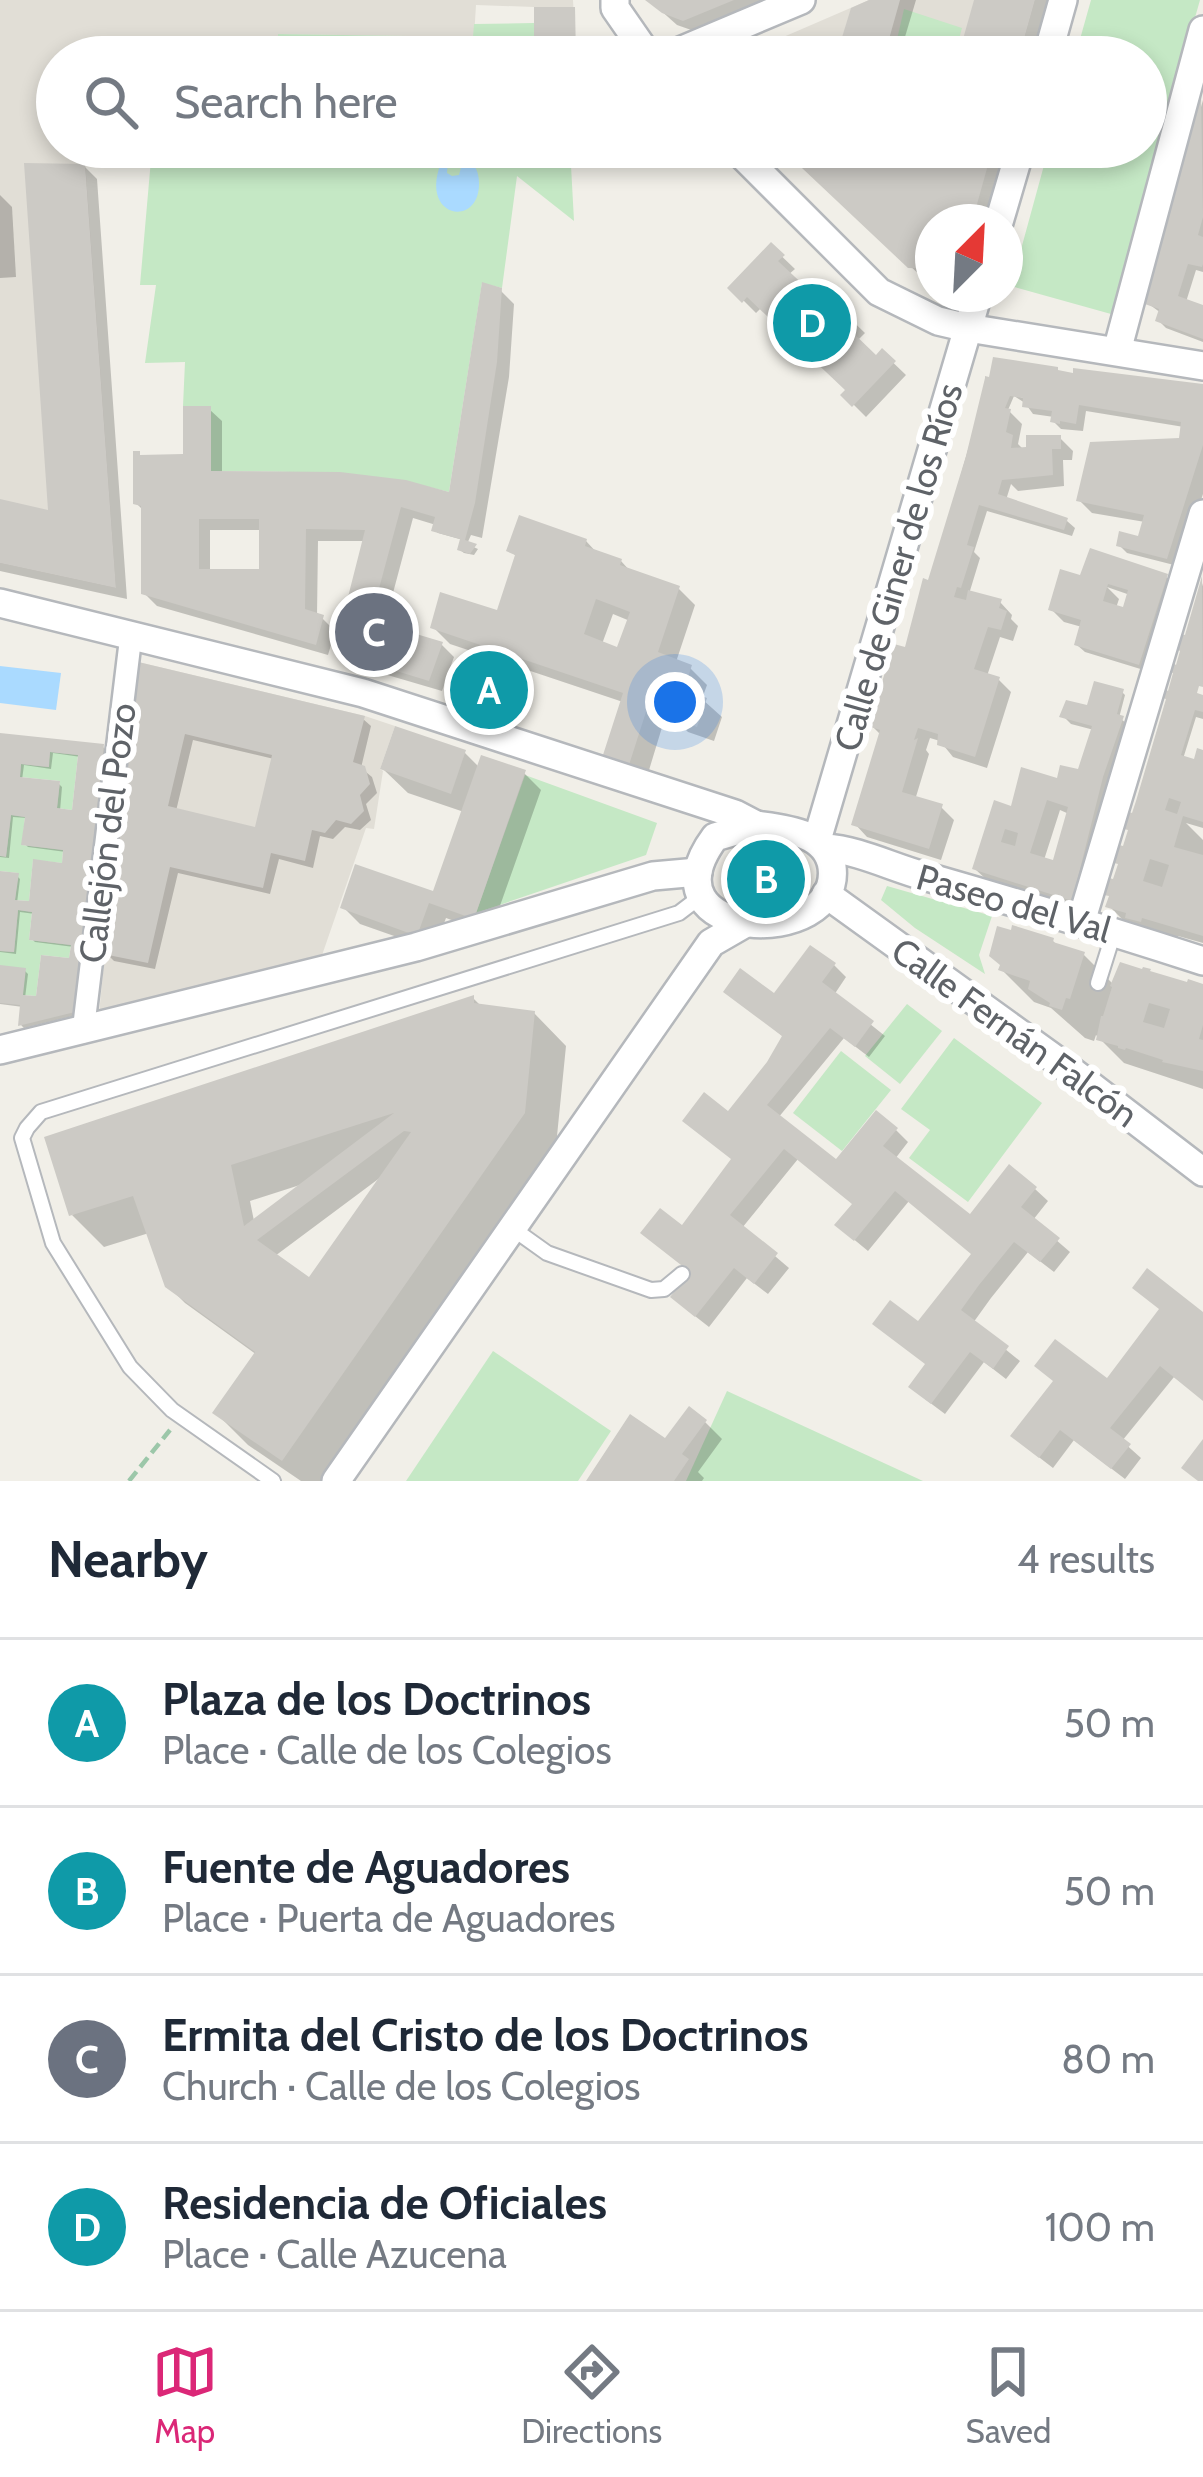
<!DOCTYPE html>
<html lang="en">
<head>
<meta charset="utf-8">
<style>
	body { margin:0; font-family:Cabin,sans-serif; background:#f6f6f7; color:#1f2937 }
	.compass { position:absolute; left:915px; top:204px; width:108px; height:108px; border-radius:50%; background:#fff; box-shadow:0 6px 18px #0003; rotate:24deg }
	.you { position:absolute; left:675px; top:702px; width:42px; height:42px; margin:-30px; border:9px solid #fff; border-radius:50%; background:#1a73e8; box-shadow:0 0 0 18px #1a73e833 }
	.badge { display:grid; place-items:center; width:78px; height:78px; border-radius:50%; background:#db2777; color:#fff; font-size:39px; font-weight:700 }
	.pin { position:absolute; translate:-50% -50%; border:6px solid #fff; box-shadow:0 3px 12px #0006 }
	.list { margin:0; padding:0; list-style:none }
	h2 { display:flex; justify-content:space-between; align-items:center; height:156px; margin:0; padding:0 48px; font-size:51px }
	h2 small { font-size:39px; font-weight:400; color:#747a83 }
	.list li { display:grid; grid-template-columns:78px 1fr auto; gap:36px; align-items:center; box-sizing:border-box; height:168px; padding:0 48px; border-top:3px solid #e0e1e3 }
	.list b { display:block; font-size:45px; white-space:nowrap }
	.list p { margin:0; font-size:39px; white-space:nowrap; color:#747a83 }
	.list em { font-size:39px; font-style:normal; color:#747a83 }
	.icon { flex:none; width:66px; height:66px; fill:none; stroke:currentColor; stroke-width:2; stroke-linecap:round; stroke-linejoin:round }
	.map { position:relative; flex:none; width:1203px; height:1481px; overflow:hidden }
	.search { position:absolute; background:#fff; box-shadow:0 6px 18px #0003; left:36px; right:36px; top:36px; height:132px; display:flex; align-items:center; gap:30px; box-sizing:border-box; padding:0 42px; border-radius:66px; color:#747a83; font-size:45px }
	.sheet { height:828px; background:#fff }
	nav { display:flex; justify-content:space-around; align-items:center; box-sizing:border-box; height:168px; border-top:3px solid #e0e1e3; background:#fff; font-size:33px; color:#747a83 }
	nav a { display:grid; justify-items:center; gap:6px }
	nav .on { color:#db2777 }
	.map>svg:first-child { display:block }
	.education { fill:#e1ded6 }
	.green { fill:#c5e8c5 }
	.water { fill:#aadaff }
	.shadow { fill:#0003; fill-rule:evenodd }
	.building { fill:#cccac5; fill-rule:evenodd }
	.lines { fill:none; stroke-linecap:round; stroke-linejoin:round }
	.service-casing { stroke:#b5b8bc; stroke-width:18 }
	.pedestrian-casing { stroke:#b5b8bc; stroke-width:26 }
	.minor-casing { stroke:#b5b8bc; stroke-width:32 }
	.path { stroke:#9cc7a9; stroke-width:4.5; stroke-dasharray:12 6; stroke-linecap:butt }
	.service { stroke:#fff; stroke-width:14 }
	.pedestrian { stroke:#fff; stroke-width:21 }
	.minor { stroke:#fff; stroke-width:27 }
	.labels { text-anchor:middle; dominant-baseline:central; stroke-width:12; stroke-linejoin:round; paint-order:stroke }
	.street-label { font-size:36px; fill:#5f6368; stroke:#fff }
</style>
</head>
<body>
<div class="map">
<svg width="1203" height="1481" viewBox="0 0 1203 1481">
	<rect width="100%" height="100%" fill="#f1efe8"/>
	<!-- education -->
	<g class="education">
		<path d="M0 0H573L576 57H534V7L476 5 474 37 278 34V57H57V147L278 148H84L116 588 0 563Z"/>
		<path d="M869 0H1035L1019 57H737Z"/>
		<path d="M134 661 365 716 395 726 380 769 383 771 374 829 366 828 320 961 99 1014Z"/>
	</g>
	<!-- green -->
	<g class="green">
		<path d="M1091 0H1200L1111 314 1011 286 1049 147H1146V57H1075Z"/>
		<path d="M904 9 962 28 954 57H893Z"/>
		<path d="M534 23V57H278V34L473 37 474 24Z"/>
		<path d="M570 147 574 221 517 176 502 288 482 283 449 492C371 470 292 472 211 471L210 406H183L185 362 145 363 156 285H140L152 148Z"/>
		<path d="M50 752 78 755 72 810 57 808 60 781 20 777 21 764 48 767Z"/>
		<path d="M525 775 657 823 646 855 476 913Z"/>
		<path d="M11 815 25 817 22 845 63 850 62 863 33 860 29 901 15 900 18 873 0 871V856H6Z"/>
		<path d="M758 858 781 859 795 863 798 875 795 893C769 903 744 906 726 883 730 866 741 861 758 858Z"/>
		<path d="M887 886 992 916 979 955 985 974 915 928 881 900Z"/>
		<path d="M18 910 32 912 29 940 71 945 69 958 41 955 36 996 23 995 0 965V951L14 952Z"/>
		<path d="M907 1004 942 1031 900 1084 865 1056Z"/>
		<path d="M954 1038 1042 1103 968 1202 909 1158 930 1130 901 1109Z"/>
		<path d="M841 1051 891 1090 842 1151 793 1113Z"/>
		<path d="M493 1351 611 1431 578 1481H406Z"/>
		<path d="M727 1391 923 1481H686Z"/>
	</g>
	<!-- water -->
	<g class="water">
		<path d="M444 156 448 159 447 173 452 176 459 175 463 160 468 157C475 165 479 172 479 183 480 230 414 218 444 156Z"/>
		<path d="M0 666 61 673 56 710 0 703Z"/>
		<circle cx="765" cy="880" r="18"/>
	</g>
	<!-- shadow -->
	<g class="shadow">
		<path d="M649 0H775L697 32 677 25Z"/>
		<path d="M877 0H916L899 57H839Z"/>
		<path d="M977 0H1050L1034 57H961Z"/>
		<path d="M1203 100V272L1196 270 1186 302 1203 308V342L1166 328 1158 320 1161 313 1146 302Z"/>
		<path d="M811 147H874L871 156 928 172 935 147H1008L987 222H933V280L924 279 805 167Z"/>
		<path d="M84 166 97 179 127 599 0 571V502L52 514Z"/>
		<path d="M0 195 12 207 16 277 0 278Z"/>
		<path d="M771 246 795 269 788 275 811 296 819 289 865 333 857 341 876 359 882 352 906 375 866 417 844 395 849 390 762 307 756 313 731 288Z"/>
		<path d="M501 291 514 304 509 377 482 538 471 535 467 544 478 549 474 555 464 553 460 550 463 540 438 533 434 530 436 525 413 518 389 608 394 613 389 629 441 644 454 657 442 691 350 664 338 651 366 541H318L317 616 322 618 335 631 328 655 157 606 144 593V511L136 503 142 457H186L209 409 222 421V474L452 495ZM210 530H262V572H210Z"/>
		<path d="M1061 374 1203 388V494L1191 531 1174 565 1127 553 1119 545 1141 539 1145 522 1092 513 1079 500 1182 440 1184 427 1086 411 1083 431 1061 429 1053 421 1054 417 1033 414 1025 403 1014 396 1008 410 1022 424 1018 444 1024 450 1060 438 1073 451 1072 460H1063L1064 486 1018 491 1011 484 1006 500 1067 521 1075 528 1072 536 987 511 974 552 980 558 969 594 1000 602 1012 615 1011 619 1018 626 1013 641 1000 637 987 676 999 680 1011 692 987 768 953 757 940 741 930 738 926 750 929 754 915 800 941 807 954 820 941 860 867 837 855 824 881 735 871 725 907 651 930 583 987 383 1025 399Z"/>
		<path d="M586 541 598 554 621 561 631 572 678 588 695 605 676 662 690 668 707 685 702 699 722 717 714 741 688 732 667 711 646 780 622 774 623 702 450 644 433 627 499 614 518 558 510 550ZM613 614 630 621 619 651 602 644Z"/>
		<path d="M1166 577 1174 585 1147 671 1085 652 1077 645 1082 627 1064 622 1051 609 1091 582ZM1107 587 1130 595 1125 610 1116 608 1119 599Z"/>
		<path d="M1203 583V684L1197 682 1193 696 1203 698V719L1196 717 1183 759 1196 763 1203 753V828L1186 823 1203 840V943L1178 936 1176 944 1133 930 1109 906 1134 817 1189 671 1187 638Z"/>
		<path d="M137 664 363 719 371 726 361 768 372 777 377 793 366 804 371 820 360 830 345 827 333 839 320 836 313 868 279 859 270 894 178 873 155 969 114 961 106 953ZM193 740 274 759 257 830 176 811Z"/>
		<path d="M1122 692 1125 695 1119 718 1131 726 1084 911 988 881 975 869 1013 810 1059 782 1089 776 1094 730 1071 724 1063 716 1098 712ZM1060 810 1069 814 1055 863 1044 860Z"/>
		<path d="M0 736 103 747 106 750 77 1015 24 1028 21 1025 23 1007 0 1004V968L25 971 28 974 25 998 39 1000 72 962 74 947 35 942 32 939 35 914 20 912 16 954 0 952V874L17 876 20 879 17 903 31 905 65 866 66 852 28 847 25 844 27 818 13 817 9 858 0 857ZM53 753 81 757 75 813 60 811 62 787 59 784 22 780 24 765 51 769Z"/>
		<path d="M465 753 480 768 524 773 541 790 490 934 446 918 434 950 360 924 343 907 434 895 464 812 408 793 383 769Z"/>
		<path d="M1053 941 1059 947 1083 954 1114 985 1203 988V1089L1124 1063 1096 1035 1094 1041 1085 1038 1051 1008 1034 1002 1001 969Z"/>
		<path d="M834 965 846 977 834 995 885 1036 869 1057 844 1038 778 1118 836 1163 896 1130 908 1142 895 1159 971 1218 1035 1189 1048 1201 1033 1220 1070 1252 1054 1272 1028 1252 991 1298 973 1323 1020 1361 1006 1379 984 1362 945 1414 925 1399 928 1366 918 1325 974 1255 909 1201 868 1251 851 1237 855 1205 798 1159 742 1228 789 1268 768 1294 747 1278 709 1327 686 1309 692 1274 682 1229 734 1161 729 1116 785 1038 727 992 775 998Z"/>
		<path d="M473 998 482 1007 534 1013 566 1046 556 1146 322 1481H301L248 1445 216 1413 257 1355 185 1303 167 1285 149 1233 104 1247 72 1215ZM381 1177 309 1281 275 1256ZM303 1184 254 1221 250 1201Z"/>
		<path d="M1203 1316V1399L1174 1377 1122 1441 1141 1458 1125 1479 1074 1440 1053 1468 1027 1448 1108 1383Z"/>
		<path d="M705 1422 722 1439 698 1472 704 1478 702 1481H590Z"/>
	</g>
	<!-- building -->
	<g class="building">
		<path d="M645 0H734L683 21 662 13Z"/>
		<path d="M869 0H900L884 57H836L851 8Z"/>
		<path d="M974 0H1035L1019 57H958Z"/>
		<path d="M534 7H575L576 57H534Z"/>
		<path d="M1201 93 1203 217 1198 235 1203 237V264L1202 267 1188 264 1178 296 1203 305V339L1155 321 1159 309 1142 303Z"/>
		<path d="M808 147H858L925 168 932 147H993L972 222H933V269L908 268 802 168Z"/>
		<path d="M24 163 85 164 116 588 0 563V499L48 510Z"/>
		<path d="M771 242 785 255 778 261 811 292 818 285 855 319 847 327 876 355 882 348 896 361 852 407 840 395 845 390 747 297 742 303 727 288Z"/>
		<path d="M482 282 502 288 497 362 475 503 465 540 477 544 470 554 457 550 460 539 431 531 435 517 401 507 377 596 383 598 376 622 443 642 429 681 334 652 365 530 306 529 305 609 324 615 316 645 141 594V506L133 504V451H140V455L183 454V406H211V471L340 472 406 480 449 492ZM199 519H259V569H199Z"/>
		<path d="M993 357 1058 367V370L1073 373V368L1203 384V445L1167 559 1116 546 1119 531 1138 536 1144 515 1076 501 1090 442 1179 438 1181 422 1079 405 1076 424 1060 421V424L1050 422 1052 411 1022 407 1023 398 1010 396 1005 408 1011 409 1006 432 1013 435 1011 448 1026 447V435H1061V449H1052L1053 475 1002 480 998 494 1068 518 1064 530 979 505 967 545 974 547 961 588 957 587 954 597 966 600 968 590 1002 599 999 608 1007 611 1001 630 988 627 974 669 1000 677 975 757 937 745 938 734 918 728 914 740 918 738 902 792 943 804 929 849 851 825 880 730 868 726 894 644 905 647 923 578 928 580 966 456 985 378V376L989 377Z"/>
		<path d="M519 515 587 539 585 546 622 559 620 565 680 586 658 652 692 665 684 689 707 698 697 727 668 716 673 701 652 693 629 765 602 758 623 693 430 628 440 592 497 610 515 555 506 551ZM596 599 630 612 617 647 584 634Z"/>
		<path d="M1090 548 1168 574 1139 665 1074 645 1081 620 1048 610 1060 569 1080 575ZM1108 584 1128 590 1123 607 1103 601Z"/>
		<path d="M1202 576 1203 687 1199 686 1197 693 1203 695V712L1195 710 1181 755 1194 759 1197 748 1203 750V822L1183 816 1174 847 1203 855V936L1142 918 1141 922 1125 918 1126 913 1105 907 1109 896 1104 895 1109 878 1113 879 1118 864 1114 863 1119 845 1123 846 1128 830 1124 829 1129 812 1132 813 1136 801 1166 699 1163 698 1165 689 1168 691 1173 673 1170 672 1173 663 1176 665 1180 651 1177 649 1181 634 1185 635ZM1169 798 1181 802 1177 814 1165 810ZM1150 859 1169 865 1162 887 1143 881Z"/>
		<path d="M134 661 365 716 353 762 365 766 370 784 360 795 364 811 351 824 336 820 325 833 312 830 305 861 271 853 263 888 170 867 148 963 103 954ZM185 734 272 755 255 827 168 806Z"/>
		<path d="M1094 681 1124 689 1117 714 1124 716 1103 777 1072 901 972 869 994 800 1011 806 1021 767 1057 778 1060 765 1078 769 1092 726 1059 717 1066 700 1087 705ZM1047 800 1068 807 1053 860 1030 853ZM1005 829 1018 833 1015 846 1001 842Z"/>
		<path d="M395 726 466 750 451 794 380 769Z"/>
		<path d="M0 733 104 744 75 1012 18 1026 20 1005 0 1003V965L26 968 23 995 36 996 41 955 69 958 71 945 29 940 32 912 18 910 14 952 0 951V871L19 873 15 900 29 901 33 859 62 863 63 850 21 845 25 817 11 815 6 857 0 856ZM50 752 78 755 72 810 57 808 60 781 20 777 21 764 49 767Z"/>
		<path d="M481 755 526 770 474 919 429 903 417 936 340 908 355 864 433 891Z"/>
		<path d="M1012 925 1054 938 1053 942 1085 952 1070 999 1066 998 1062 1010 1049 1006 1050 1003 1028 989 1030 981 998 970 1000 965 989 956 997 926 1011 930Z"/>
		<path d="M810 945 836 963 822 982 874 1021 855 1047 830 1028 767 1105 836 1159 876 1110 898 1128 883 1146 970 1214 1009 1164 1037 1187 1021 1207 1060 1238 1040 1262 1014 1242 979 1285 961 1310 1009 1346 993 1369 970 1352 931 1404 908 1387 925 1364 872 1324 890 1300 918 1321 971 1254 895 1191 854 1241 834 1225 852 1204 784 1149 730 1215 778 1253 754 1284 734 1268 695 1317 670 1297 690 1272 640 1233 660 1208 682 1225 731 1159 682 1121 704 1092 728 1111 767 1062 782 1036 723 992 740 968 774 993Z"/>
		<path d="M1120 962 1142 969 1143 967 1151 969 1150 971 1187 982 1188 979 1203 984V1025L1199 1039 1203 1040V1071L1162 1062 1163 1060 1126 1048 1125 1050 1118 1048V1046L1096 1040 1101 1016H1103L1112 987 1110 986ZM1149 1003 1170 1009 1164 1028 1143 1022Z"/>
		<path d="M474 995V1003L535 1011 525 1113 282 1461 212 1413 255 1352 165 1287 133 1196 69 1216 44 1137ZM394 1113 244 1226 231 1165ZM404 1131 411 1132 309 1277 257 1240Z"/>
		<path d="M1147 1268 1203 1312V1401L1160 1366 1110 1428 1131 1444 1111 1469 1060 1430 1039 1458 1010 1436 1053 1381 1034 1366 1055 1339 1107 1378 1159 1309 1132 1288Z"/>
		<path d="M689 1406 707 1420 682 1454 689 1459 674 1481H586L630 1414 665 1438Z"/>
		<path d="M1203 1439V1481H1198L1181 1468Z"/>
	</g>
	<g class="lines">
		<defs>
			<g id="service">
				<path d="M1098 983 1114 932"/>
				<path d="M512 1228 547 1253 651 1290 664 1289 682 1274"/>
				<path d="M273 1481 172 1410 130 1367 53 1243 22 1138 27 1128 41 1112 679 913 700 897"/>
			</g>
			<path id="pedestrian" d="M83 1032 131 635"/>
			<g id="minor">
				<path d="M615 0V8L649 57"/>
				<path d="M666 57 801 0"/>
				<path d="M1047 57 1063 0"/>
				<path d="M734 147 879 292 938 321 968 328 1203 366"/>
				<path d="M999 222 1021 147"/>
				<path d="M1117 351 1203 30"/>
				<path d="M0 603 363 693 735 814 756 825"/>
				<path d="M756 825C785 829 827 832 832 867 843 951 637 942 715 837Z"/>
				<path d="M817 840 978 294"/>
				<path d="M825 848C859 850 891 867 924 876 1018 903 1111 931 1203 961"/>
				<path d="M826 894 1070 1070 1203 1172"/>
				<path d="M1081 922 1203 514"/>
				<path d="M0 1050 416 947 653 876 698 872"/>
				<path d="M336 1481 711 943 744 924"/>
			</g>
		</defs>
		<!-- service casing -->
		<use href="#service" class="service-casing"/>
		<!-- pedestrian casing -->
		<use href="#pedestrian" class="pedestrian-casing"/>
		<!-- minor casing -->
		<use href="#minor" class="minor-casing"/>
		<!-- path -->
		<path class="path" d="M129 1481 170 1430"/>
		<!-- service -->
		<use href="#service" class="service"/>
		<!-- pedestrian -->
		<use href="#pedestrian" class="pedestrian"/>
		<!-- minor -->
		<use href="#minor" class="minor"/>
	</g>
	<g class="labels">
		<!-- street labels -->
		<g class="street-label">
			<text transform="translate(898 567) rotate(-74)">Calle de Giner de los Ríos</text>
			<text transform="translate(107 833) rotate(-83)">Callejón del Pozo</text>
			<text transform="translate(1014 903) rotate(16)">Paseo del Val</text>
			<text transform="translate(1015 1032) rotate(36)">Calle Fernán Falcón</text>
		</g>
	</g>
</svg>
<svg class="compass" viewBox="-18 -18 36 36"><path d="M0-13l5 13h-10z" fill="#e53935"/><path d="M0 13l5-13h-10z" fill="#747a83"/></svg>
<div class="you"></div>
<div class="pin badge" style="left:489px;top:690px;background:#0f9aa8">A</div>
<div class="pin badge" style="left:766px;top:879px;background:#0f9aa8">B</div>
<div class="pin badge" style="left:374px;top:632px;background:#6b7280">C</div>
<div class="pin badge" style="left:812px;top:323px;background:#0f9aa8">D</div>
<div class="search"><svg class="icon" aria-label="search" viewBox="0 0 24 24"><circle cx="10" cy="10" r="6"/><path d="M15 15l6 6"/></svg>Search here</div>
</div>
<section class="sheet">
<h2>Nearby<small>4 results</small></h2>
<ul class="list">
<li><span class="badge" style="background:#0f9aa8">A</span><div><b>Plaza de los Doctrinos</b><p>Place · Calle de los Colegios</p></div><em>50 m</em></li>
<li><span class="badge" style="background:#0f9aa8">B</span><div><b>Fuente de Aguadores</b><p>Place · Puerta de Aguadores</p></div><em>50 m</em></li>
<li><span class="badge" style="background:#6b7280">C</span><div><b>Ermita del Cristo de los Doctrinos</b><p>Church · Calle de los Colegios</p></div><em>80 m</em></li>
<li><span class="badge" style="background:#0f9aa8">D</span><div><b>Residencia de Oficiales</b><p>Place · Calle Azucena</p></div><em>100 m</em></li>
</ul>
</section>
<nav>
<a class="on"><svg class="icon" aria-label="map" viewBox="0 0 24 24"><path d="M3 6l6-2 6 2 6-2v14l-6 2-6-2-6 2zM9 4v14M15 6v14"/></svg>Map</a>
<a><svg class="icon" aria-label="directions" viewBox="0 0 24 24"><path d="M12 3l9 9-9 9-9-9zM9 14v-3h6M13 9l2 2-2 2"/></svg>Directions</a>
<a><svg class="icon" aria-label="saved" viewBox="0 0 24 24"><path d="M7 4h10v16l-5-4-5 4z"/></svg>Saved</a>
</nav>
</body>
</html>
